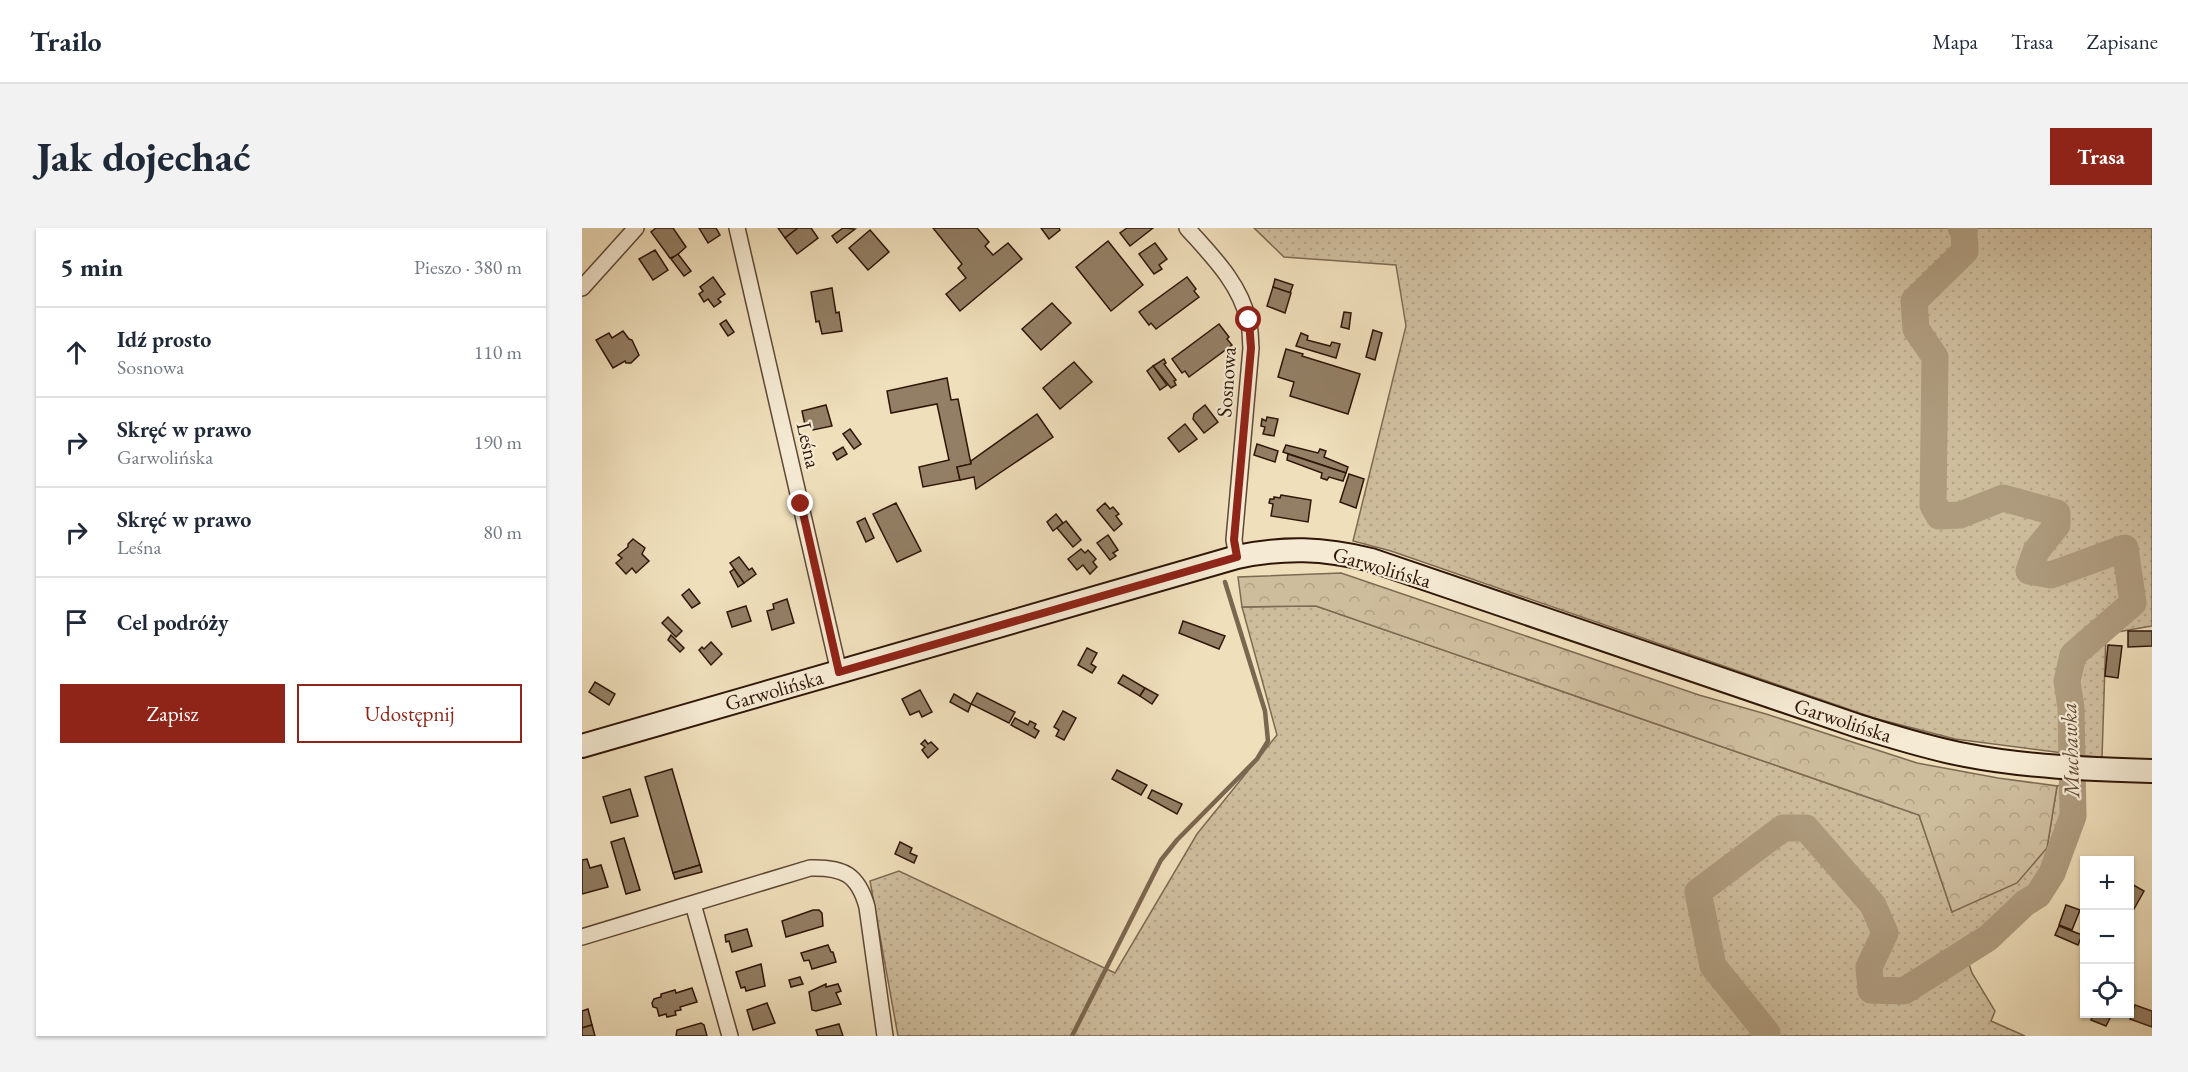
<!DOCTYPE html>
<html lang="pl">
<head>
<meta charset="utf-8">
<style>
	body { margin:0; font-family:"EB Garamond",serif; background:#f2f2f3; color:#1f2937 }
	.controls { position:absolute; right:18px; bottom:18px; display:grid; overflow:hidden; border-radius:0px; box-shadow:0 2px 4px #0004 }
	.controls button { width:54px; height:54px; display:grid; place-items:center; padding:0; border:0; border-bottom:2px solid #e0e1e3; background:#fff; color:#1f2937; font:30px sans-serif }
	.stop { position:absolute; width:18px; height:18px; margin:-14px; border:4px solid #8f2418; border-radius:50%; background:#fff }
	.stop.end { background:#8f2418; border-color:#fff; box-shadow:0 2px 6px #0008 }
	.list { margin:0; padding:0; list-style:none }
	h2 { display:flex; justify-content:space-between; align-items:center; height:78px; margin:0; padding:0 24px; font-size:26px }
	h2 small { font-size:20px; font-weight:400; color:#747a83 }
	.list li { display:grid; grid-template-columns:39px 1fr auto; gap:18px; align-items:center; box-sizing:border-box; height:90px; padding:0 24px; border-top:2px solid #e0e1e3 }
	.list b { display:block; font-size:22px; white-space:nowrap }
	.list p { margin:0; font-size:20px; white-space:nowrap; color:#747a83 }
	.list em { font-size:20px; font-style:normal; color:#747a83 }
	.actions { display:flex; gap:12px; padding:18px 24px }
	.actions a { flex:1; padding:14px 0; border:2px solid #8f2418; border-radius:0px; text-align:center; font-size:21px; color:#8f2418 }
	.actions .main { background:#8f2418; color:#fff }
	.icon { flex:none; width:33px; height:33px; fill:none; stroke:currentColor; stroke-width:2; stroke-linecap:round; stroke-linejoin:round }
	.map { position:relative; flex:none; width:1570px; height:808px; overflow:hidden; border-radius:0px }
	header { display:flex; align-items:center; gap:36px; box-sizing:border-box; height:84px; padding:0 30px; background:#fff; border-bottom:2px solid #e0e1e3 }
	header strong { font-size:28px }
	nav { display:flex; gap:33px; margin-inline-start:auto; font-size:21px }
	.intro { display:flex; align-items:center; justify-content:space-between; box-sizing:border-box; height:144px; padding:0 36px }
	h1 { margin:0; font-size:42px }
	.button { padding:15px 27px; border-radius:0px; background:#8f2418; color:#fff; font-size:21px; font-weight:700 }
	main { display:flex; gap:36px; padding:0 36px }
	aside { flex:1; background:#fff; border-radius:0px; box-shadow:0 2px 4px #0004 }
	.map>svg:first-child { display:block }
	.grass { fill:url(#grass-dots); stroke:#7e6a52; stroke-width:1.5 }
	.forest { fill:url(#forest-crowns); stroke:#7e6a52; stroke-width:1.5 }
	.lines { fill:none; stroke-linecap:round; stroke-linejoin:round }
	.stream { stroke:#7b664f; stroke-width:4.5 }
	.river { stroke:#ae9b7e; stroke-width:27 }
	.building { fill:#937f65; stroke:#2f1608; stroke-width:1.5 }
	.minor-casing { stroke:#5f4835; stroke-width:18 }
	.secondary-casing { stroke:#2f1608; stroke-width:26 }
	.minor { stroke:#f5ead3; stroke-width:15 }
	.secondary { stroke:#f5ead3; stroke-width:22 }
	.route { stroke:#8f2418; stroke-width:8 }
	.labels { text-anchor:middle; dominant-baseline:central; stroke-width:4.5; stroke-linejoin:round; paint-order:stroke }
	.street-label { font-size:21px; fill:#2f1608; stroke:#f5ead3 }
	.water-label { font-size:22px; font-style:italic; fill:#624b37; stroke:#f5ead3 }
</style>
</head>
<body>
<header>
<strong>Trailo</strong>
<nav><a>Mapa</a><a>Trasa</a><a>Zapisane</a></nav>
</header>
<div class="intro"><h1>Jak dojechać</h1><a class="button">Trasa</a></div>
<main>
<aside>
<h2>5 min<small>Pieszo · 380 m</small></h2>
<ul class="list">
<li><svg class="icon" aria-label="ahead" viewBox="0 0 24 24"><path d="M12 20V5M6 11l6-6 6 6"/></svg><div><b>Idź prosto</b><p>Sosnowa</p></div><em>110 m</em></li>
<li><svg class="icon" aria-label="right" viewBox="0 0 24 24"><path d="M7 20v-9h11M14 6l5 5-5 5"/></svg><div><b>Skręć w prawo</b><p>Garwolińska</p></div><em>190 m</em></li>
<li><svg class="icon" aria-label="right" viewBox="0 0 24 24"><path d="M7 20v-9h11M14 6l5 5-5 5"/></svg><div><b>Skręć w prawo</b><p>Leśna</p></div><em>80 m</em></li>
<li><svg class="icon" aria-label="arrive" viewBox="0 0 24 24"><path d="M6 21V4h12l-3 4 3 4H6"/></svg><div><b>Cel podróży</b></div></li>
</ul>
<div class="actions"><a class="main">Zapisz</a><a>Udostępnij</a></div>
</aside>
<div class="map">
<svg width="1570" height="808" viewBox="0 0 1570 808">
	<defs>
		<pattern id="grass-dots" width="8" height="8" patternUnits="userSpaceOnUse" patternTransform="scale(1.5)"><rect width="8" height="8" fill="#cebd9d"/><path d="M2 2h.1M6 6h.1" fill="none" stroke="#b1a286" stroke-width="1.8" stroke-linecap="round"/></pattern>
		<pattern id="forest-crowns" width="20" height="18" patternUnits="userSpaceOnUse" patternTransform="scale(1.5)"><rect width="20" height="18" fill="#cebd9d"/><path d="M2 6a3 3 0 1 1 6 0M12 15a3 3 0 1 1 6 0" fill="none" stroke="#b1a286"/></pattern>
	</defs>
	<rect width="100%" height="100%" fill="#efdfbb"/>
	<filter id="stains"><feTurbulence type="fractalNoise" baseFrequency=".00333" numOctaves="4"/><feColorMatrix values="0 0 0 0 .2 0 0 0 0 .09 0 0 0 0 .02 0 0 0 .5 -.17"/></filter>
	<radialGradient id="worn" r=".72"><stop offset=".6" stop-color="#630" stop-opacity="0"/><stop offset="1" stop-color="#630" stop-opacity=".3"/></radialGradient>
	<!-- grass -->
	<g class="grass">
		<path d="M672 0H1570V398L1524 406 1520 530 1373 511 1292 490 809 323 771 313 824 98 814 37 702 29Z"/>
		<path d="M734 378 1337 587 1370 684 1465 620 1475 558 1484 555C1482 572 1481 590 1477 606 1466 652 1419 693 1381 718L1390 745 1413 783 1409 793 1443 808H316L288 653 317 643 533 745 615 606 695 507 660 379Z"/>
	</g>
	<!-- forest -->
	<path class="forest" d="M759 345 1117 467 1184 486 1335 535 1416 550 1475 558 1465 620 1435 655 1370 684 1337 587 734 378 660 379 656 349Z"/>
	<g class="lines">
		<!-- stream -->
		<path class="stream" d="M490 808 579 632 595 612 675 531 686 513 683 483 643 354"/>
		<!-- river -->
		<path class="river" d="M1185 808V805L1131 738 1116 664 1201 600H1224L1291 677 1303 705 1287 739 1289 762 1322 763 1406 710 1443 675 1456 667 1470 645 1491 588 1489 480 1485 453 1491 427 1551 375 1543 320 1469 347 1447 343 1454 323 1475 297V285L1421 270 1378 287 1357 288 1351 277 1353 129 1334 101 1332 73 1383 23 1382 4 1379 0"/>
	</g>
	<!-- building -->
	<g class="building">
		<path d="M74 0H91L104 19 94 28 88 30 69 4Z"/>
		<path d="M117 0H134L138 7 126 15Z"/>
		<path d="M196 0H216L203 10Z"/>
		<path d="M216 0H229L236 10 215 26 203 10Z"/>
		<path d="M261 0 273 1 255 15 250 8Z"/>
		<path d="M351 0H395L407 14 403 18 411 27 426 15 440 31 378 83 364 66 384 50 376 40 380 36Z"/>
		<path d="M459 0H477L478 2 467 11Z"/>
		<path d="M545 0H571L548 18 538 5Z"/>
		<path d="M288 2 307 24 286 42 267 20Z"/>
		<path d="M526 13 561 57 529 83 494 39Z"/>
		<path d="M573 15 585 31 577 37 580 41 572 46 557 26Z"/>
		<path d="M73 22 86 42 71 52 57 31Z"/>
		<path d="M96 26 109 43 102 48 89 31Z"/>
		<path d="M131 49 143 66 136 71 139 74 132 79 126 71 122 74 117 66 121 63 118 59Z"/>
		<path d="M605 49 614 61 612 63 617 69 574 101 569 95 567 97 557 84Z"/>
		<path d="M693 51 711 57 708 65 691 59Z"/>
		<path d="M691 59 709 65 703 85 685 78Z"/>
		<path d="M250 60 254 85 257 84 260 103 240 106 237 93 234 94 229 64Z"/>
		<path d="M470 75 489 95 459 122 440 101Z"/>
		<path d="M762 84 769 85 767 101 759 99Z"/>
		<path d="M144 92 152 104 146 108 138 96Z"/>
		<path d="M637 96 647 109 645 111 650 117 607 149 603 143 600 145 590 131Z"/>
		<path d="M791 102 800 105 793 132 784 129Z"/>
		<path d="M41 103 47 111 50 112 57 127 49 135H44L43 133 31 140 14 112 27 105 30 110Z"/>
		<path d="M719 105 726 108 725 112 748 118 750 114 758 116 754 130 714 118Z"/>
		<path d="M704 121 721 126 720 128 778 146 766 186 708 168 712 154 696 149Z"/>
		<path d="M582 131 584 135 582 136 594 152 592 153 594 157 589 160 571 138Z"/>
		<path d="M492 134 510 154 478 181 461 160Z"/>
		<path d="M571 138 585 157 578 162 565 143Z"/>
		<path d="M365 150 369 172 376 171 389 236 375 239 378 252 341 259 337 239 367 232 355 176 309 185 305 163Z"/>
		<path d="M244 177 250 198 231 202 229 196 223 197 220 183Z"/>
		<path d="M623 177 636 194 622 205 611 191 612 186Z"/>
		<path d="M455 186 471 209 394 261 392 249 378 252 375 239 389 236V233Z"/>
		<path d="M685 189 696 191 692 208 681 206 683 199 679 198 680 191 684 193Z"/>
		<path d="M603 196 615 211 597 224 586 210Z"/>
		<path d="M268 201 279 216 272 221 261 206Z"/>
		<path d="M675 216 696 223 693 234 672 227Z"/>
		<path d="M704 217 736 225 738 221 744 223 742 229 766 239 764 245 701 224Z"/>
		<path d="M261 219 265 226 255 232 251 225Z"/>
		<path d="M706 226 764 245 761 253 747 249 745 252 739 250 740 245 705 232Z"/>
		<path d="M767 246 782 251 774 280 758 274Z"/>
		<path d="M699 267 729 272 726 294 689 288 691 276 687 275 688 271H692V269L698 270Z"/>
		<path d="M314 275 339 323 315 334 291 286Z"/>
		<path d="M523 275 528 281 531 279 537 286 534 288 540 296 532 303 515 282Z"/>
		<path d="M474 286 481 295 471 303 465 294Z"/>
		<path d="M283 290 292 310 284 314 275 294Z"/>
		<path d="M484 293 499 312 491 319 475 300Z"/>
		<path d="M526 307 536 322 531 325 534 328 528 332 515 315Z"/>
		<path d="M51 311 63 320 60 326 67 333 54 345 50 340 44 346 34 335 40 330 36 327 46 319V316Z"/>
		<path d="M499 321 503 325 506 322 514 331 511 334 515 339 508 346 501 337 495 342 486 331Z"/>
		<path d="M157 329 167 342 170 340 174 346 162 355 148 335Z"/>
		<path d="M152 341 162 355 156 359 148 344Z"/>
		<path d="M107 361 118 375 110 380 100 367Z"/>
		<path d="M205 371 212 395 190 402 185 383 192 381 191 376Z"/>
		<path d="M164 378 169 393 150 399 145 384Z"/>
		<path d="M86 389 100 403 94 409 80 395Z"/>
		<path d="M601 393 643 408 637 421 597 405Z"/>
		<path d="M1546 403H1570V418L1546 419Z"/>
		<path d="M89 407 102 420 98 424 86 412Z"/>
		<path d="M129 414 140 426 129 437 117 422 120 419 122 421Z"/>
		<path d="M1526 417 1540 418 1536 450 1523 448Z"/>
		<path d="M505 420 515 425 509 436 514 439 510 445 496 437Z"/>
		<path d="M541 447 563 460 558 468 536 455Z"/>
		<path d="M13 454 33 466 27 477 7 464Z"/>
		<path d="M563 460 576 467 570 476 558 468Z"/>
		<path d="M338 462 350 484 340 489 337 483 328 487 320 471Z"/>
		<path d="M395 465 433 484 427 495 389 476Z"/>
		<path d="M372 466 389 476 386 484 368 474Z"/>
		<path d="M481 483 494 490 482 512 474 508 477 502 472 499Z"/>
		<path d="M433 490 446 497 448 493 454 496 452 500 457 503 453 510 429 497Z"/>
		<path d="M343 512 346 516 349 514 356 521 346 530 340 522 343 519 339 516Z"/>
		<path d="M90 541 118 637 91 645 63 549Z"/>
		<path d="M535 542 565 557 559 567 530 551Z"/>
		<path d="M48 561 56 588 29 595 21 569Z"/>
		<path d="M570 562 600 576 595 586 566 570Z"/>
		<path d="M42 610 58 662 44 666 29 614Z"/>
		<path d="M318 614 330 620 328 625 335 628 332 635 313 626Z"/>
		<path d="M5 631 8 640 19 637 26 659 0 666V632Z"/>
		<path d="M118 637 120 644 93 651 91 645Z"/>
		<path d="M1548 655 1562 663 1552 681 1548 678Z"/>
		<path d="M1484 677 1498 682 1490 702 1477 697Z"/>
		<path d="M231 682H237L240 685 241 698 204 709 200 693Z"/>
		<path d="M1477 698 1500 707 1496 717 1473 707Z"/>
		<path d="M165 701 170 718 150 724 147 713 144 714 143 707Z"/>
		<path d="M246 717 249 724H251L254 734 230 741 227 732 222 733 219 725Z"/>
		<path d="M179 736 183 758 164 763 163 759 159 760 154 744Z"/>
		<path d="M218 749 221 756 209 759 207 752Z"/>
		<path d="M244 756V759L256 756 259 763 254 765 259 776 234 783 230 782 227 764Z"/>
		<path d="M110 760 115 774 98 779 99 782 93 783 94 787 85 789 84 786 77 788 75 780 71 779 70 775 72 771 79 769V766L93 762 94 765Z"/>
		<path d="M185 775 193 795 171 802 165 782Z"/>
		<path d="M1553 777 1570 783V799L1548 791Z"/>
		<path d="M6 781 10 797 0 800V783Z"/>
		<path d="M1511 786 1528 790 1524 798 1509 792Z"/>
		<path d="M119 795 122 797 125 808H94L95 802Z"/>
		<path d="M257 796 261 808H236L234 802Z"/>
		<path d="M10 797 13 808H0V800Z"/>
	</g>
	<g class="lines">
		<defs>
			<g id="minor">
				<path d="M155 0 257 444"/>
				<path d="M605 0C629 27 658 55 666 92 669 101 668 111 669 120L652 312 655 329"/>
				<path d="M0 60 54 0"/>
				<path d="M111 676 148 808"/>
				<path d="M0 709 228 640C261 639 276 646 285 679L303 808"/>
			</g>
			<path id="secondary" d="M0 518 655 329C703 319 741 320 789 332L1276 498C1312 509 1346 520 1383 527 1444 539 1508 541 1570 543"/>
		</defs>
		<!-- minor casing -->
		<use href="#minor" class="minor-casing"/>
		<!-- secondary casing -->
		<use href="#secondary" class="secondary-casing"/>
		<!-- minor -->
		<use href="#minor" class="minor"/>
		<!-- secondary -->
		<use href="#secondary" class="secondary"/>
	</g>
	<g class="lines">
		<!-- route -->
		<path class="route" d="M219 276 257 444 655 329 652 312 669 120 667 92"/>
	</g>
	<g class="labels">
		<!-- street labels -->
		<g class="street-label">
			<text transform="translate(644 154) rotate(-86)">Sosnowa</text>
			<text transform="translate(227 217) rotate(77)">Leśna</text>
			<text transform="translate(800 339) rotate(16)">Garwolińska</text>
			<text transform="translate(192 462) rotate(-16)">Garwolińska</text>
			<text transform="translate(1261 492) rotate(18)">Garwolińska</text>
		</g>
		<!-- water labels -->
		<g class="water-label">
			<text transform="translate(1488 522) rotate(-92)">Muchawka</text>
		</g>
	</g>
	<rect width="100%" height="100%" filter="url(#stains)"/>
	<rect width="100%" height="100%" fill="url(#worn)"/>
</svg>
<div class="controls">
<button>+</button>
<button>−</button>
<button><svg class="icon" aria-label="locate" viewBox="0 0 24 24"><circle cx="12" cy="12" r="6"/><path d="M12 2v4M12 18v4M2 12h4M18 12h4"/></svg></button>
</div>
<div class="stop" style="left:667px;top:92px"></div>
<div class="stop end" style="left:219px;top:276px"></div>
</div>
</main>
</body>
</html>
